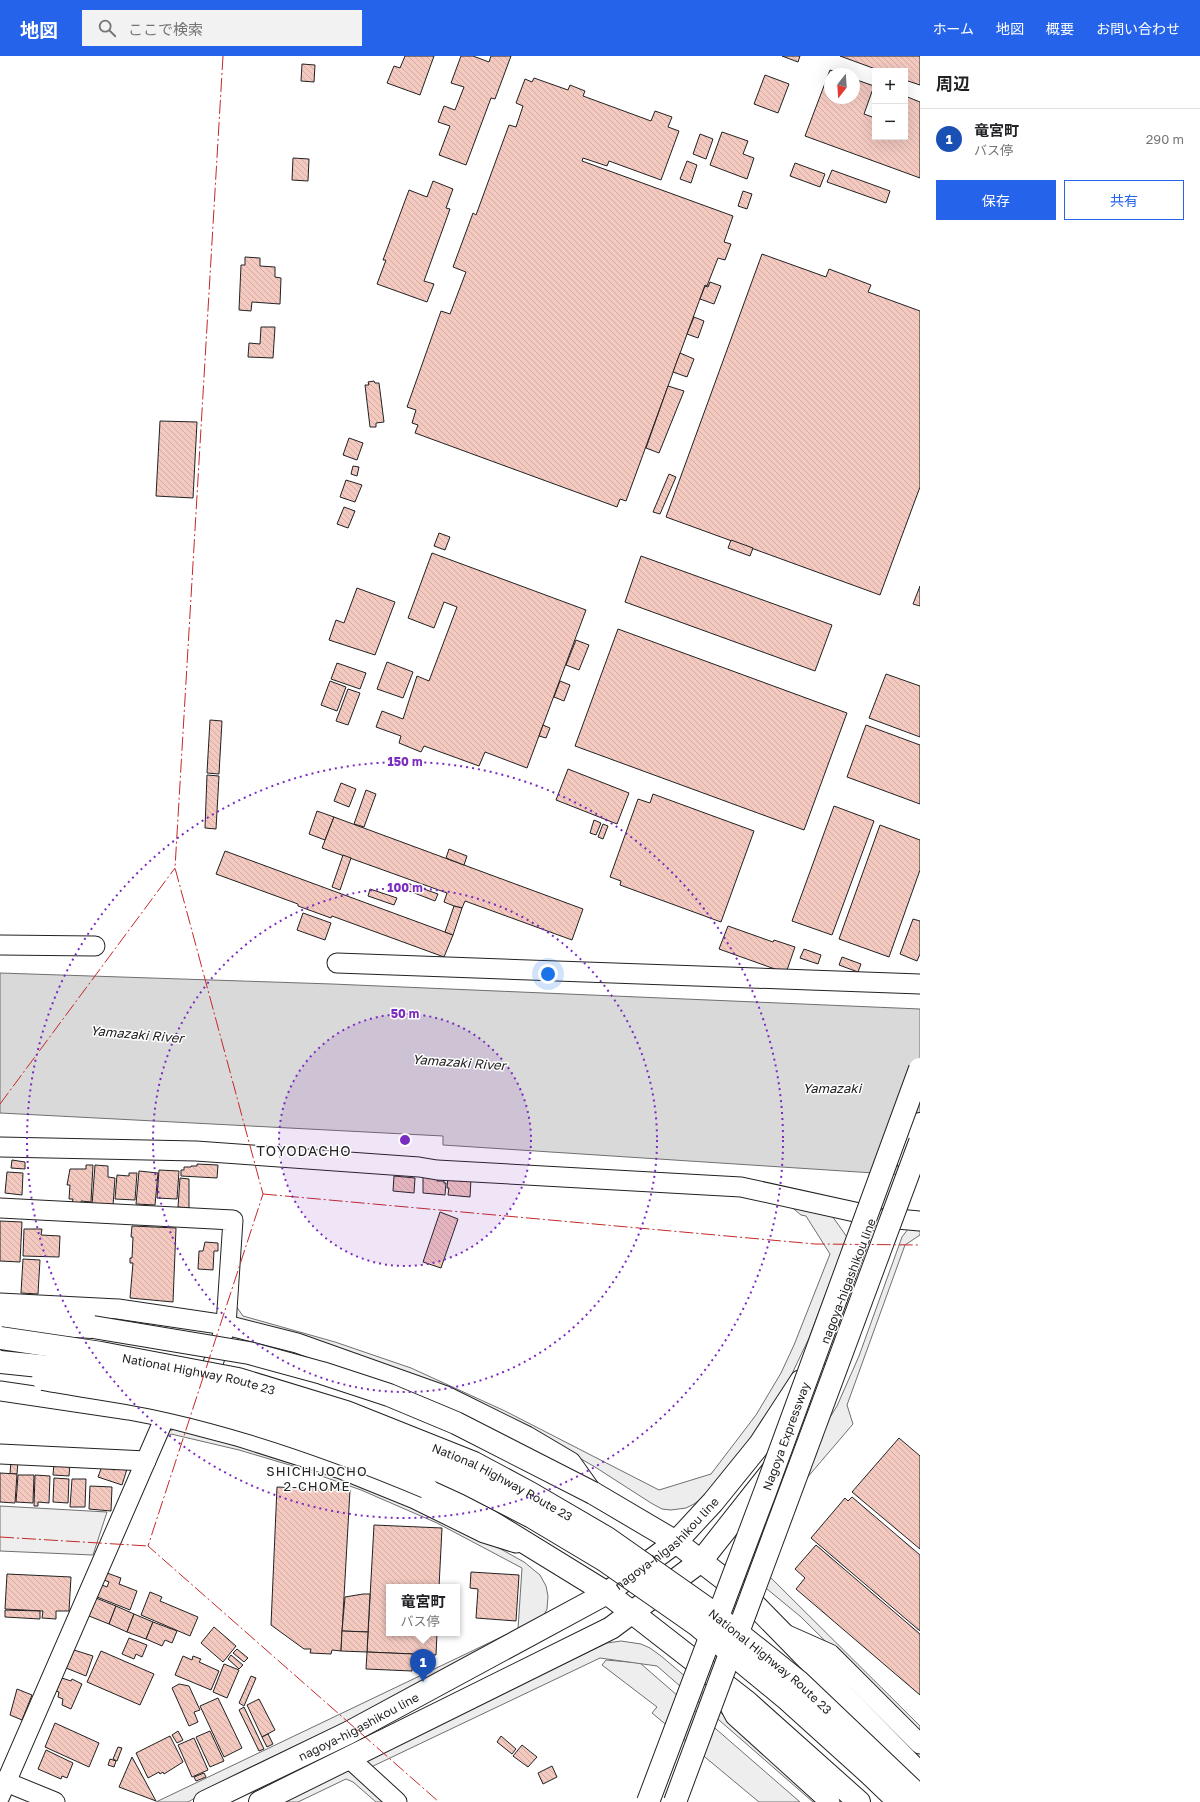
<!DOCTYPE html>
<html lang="ja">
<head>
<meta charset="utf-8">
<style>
	body { margin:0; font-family:"Golos Text","Noto Sans JP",sans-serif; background:#f2f2f2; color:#202124 }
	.controls { position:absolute; right:12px; top:12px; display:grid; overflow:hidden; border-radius:0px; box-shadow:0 4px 16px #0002 }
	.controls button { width:36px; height:36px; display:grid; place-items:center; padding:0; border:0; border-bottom:1px solid #e0e0e0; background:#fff; color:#202124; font:20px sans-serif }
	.compass { position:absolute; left:824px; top:12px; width:36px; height:36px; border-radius:50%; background:#fff; box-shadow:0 4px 16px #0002; rotate:197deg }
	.you { position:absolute; left:548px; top:918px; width:14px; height:14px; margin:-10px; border:3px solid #fff; border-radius:50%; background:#1a73e8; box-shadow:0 0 0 6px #1a73e833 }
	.badge { display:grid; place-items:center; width:26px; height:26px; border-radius:50%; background:#2563eb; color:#fff; font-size:13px; font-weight:700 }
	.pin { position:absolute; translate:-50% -33px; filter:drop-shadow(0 1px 2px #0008) }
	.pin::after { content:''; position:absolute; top:21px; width:14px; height:12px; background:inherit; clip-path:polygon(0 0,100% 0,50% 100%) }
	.popup { position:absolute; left:386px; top:1528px; width:74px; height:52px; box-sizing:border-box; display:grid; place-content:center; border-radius:0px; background:#fff; filter:drop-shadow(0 1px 3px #0005); font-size:13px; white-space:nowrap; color:#757577 }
	.popup b { font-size:15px; color:#202124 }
	.popup::after { content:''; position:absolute; left:50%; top:100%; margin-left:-8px; border:8px solid transparent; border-top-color:#fff }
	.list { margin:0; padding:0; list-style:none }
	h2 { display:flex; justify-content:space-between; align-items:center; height:52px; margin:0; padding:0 16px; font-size:17px }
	h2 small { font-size:13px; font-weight:400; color:#757577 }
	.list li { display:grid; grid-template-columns:26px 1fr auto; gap:12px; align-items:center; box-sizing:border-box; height:60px; padding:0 16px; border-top:1px solid #e0e0e0 }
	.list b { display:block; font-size:15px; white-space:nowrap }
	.list p { margin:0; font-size:13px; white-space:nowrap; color:#757577 }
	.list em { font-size:13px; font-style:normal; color:#757577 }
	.actions { display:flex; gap:8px; padding:12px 16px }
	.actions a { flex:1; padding:9px 0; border:1px solid #2563eb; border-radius:0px; text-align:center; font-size:14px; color:#2563eb }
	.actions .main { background:#2563eb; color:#fff }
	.icon { flex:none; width:22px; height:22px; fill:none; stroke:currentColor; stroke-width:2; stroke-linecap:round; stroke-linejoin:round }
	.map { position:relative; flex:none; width:920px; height:1746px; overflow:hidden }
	header { display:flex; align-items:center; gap:24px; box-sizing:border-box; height:56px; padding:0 20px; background:#2563eb; color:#fff }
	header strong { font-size:19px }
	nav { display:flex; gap:22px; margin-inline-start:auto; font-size:14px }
	.search { width:280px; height:36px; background:#f2f2f2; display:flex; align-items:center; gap:10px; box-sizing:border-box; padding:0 14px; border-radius:0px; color:#757577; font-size:15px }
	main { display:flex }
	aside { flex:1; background:#fff }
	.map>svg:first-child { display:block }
	.green { fill:#eee; stroke:#6f6f6f }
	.parking { fill:#ededed; stroke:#6f6f6f }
	.water { fill:#d9d9d9; stroke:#6f6f6f }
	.building { fill:url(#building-back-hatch); stroke:#222 }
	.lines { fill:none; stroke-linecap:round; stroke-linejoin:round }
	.minor-casing { stroke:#222; stroke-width:21 }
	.major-casing { stroke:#222; stroke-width:24 }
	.highway-casing { stroke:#222; stroke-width:24 }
	.minor { stroke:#fff; stroke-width:19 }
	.major { stroke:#fff; stroke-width:22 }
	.highway { stroke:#fff; stroke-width:22 }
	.highway-bridge-casing { stroke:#222; stroke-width:24; stroke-linecap:butt }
	.highway-bridge { stroke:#fff; stroke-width:22 }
	.power { stroke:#c62828; stroke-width:1; stroke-dasharray:14 3 2 3; stroke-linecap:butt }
	.ring { fill:none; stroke:#7b2cbf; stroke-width:2; stroke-dasharray:2 4 }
	.labels { text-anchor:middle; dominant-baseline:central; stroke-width:3; stroke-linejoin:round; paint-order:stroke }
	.street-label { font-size:12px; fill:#222; stroke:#fff }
	.water-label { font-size:13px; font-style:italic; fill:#222; stroke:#fff }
	.neighbourhood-label { font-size:13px; letter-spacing:1px; fill:#222; stroke:#fff }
	.quarter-label { font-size:14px; letter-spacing:1px; fill:#222; stroke:#fff }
	.centre { fill:#7b2cbf; stroke:#fff; stroke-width:2 }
	.ring-label { font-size:12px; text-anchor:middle; font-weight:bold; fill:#7b2cbf; stroke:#fff; stroke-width:3; stroke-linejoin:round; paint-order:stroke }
</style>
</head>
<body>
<header>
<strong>地図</strong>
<div class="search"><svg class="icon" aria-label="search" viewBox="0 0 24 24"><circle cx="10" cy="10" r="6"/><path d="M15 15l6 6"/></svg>ここで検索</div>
<nav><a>ホーム</a><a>地図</a><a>概要</a><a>お問い合わせ</a></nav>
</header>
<main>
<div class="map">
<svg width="920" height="1746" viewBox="0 0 920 1746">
	<defs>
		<pattern id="building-back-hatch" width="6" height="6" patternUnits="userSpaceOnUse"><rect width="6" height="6" fill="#f3c9c0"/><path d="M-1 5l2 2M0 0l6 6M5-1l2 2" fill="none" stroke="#d0aca5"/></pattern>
	</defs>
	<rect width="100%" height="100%" fill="#fff"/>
	<!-- green -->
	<g class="green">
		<path d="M0 1450 107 1456 93 1499 0 1495Z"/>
		<path d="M606 1604 640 1607 800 1746H759L652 1657 657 1651 602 1609Z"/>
	</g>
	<!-- parking -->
	<g class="parking">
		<path d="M782 1143 830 1157 847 1181 809 1282 789 1324 763 1368 707 1438 694 1448 686 1452 671 1454 662 1453 651 1447 595 1411 529 1373 454 1336 370 1303 335 1291 236 1264 234 1261 236 1250 243 1260 335 1286 411 1312 505 1355 659 1434 711 1418 756 1359 781 1317 794 1289 830 1198 806 1160 801 1159Z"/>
		<path d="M920 1170V1179L905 1189 847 1349 853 1368 759 1478 767 1518 920 1670V1679L801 1561 761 1528 752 1516 748 1508 752 1469 805 1402 837 1350 859 1300 902 1181 908 1173Z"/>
		<path d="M175 1373 240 1387 337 1418 490 1487 524 1506 540 1519 546 1530 548 1540 547 1553 542 1563 420 1630 241 1716 188 1746H156L518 1573 522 1512 437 1467 361 1434 293 1410 239 1394 171 1378 164 1383 169 1375Z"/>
		<path d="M621 1585 641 1588 650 1592 661 1600 693 1627 719 1655 822 1746H813L657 1610 600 1602 369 1712 367 1705 395 1689 607 1587Z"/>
		<path d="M345 1712 385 1746H376L353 1726 346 1723 298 1746H274Z"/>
	</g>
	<!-- water -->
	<path class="water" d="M0 917 332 928 920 953V1120L443 1089V1080L0 1057Z"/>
	<!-- building -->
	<g class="building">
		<path d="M405 0H434L420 39 387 27 394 10 400 12Z"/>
		<path d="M461 0H473L489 6 491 0H511L495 43 491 42 466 109 439 99 450 70 438 66 444 50 455 54 464 31 451 27Z"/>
		<path d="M782 0H800L798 6Z"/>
		<path d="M840 0H920V29L905 24V15H881Z"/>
		<path d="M302 8 315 9 314 26 301 25Z"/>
		<path d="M830 14 841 18H830V42H854V23L874 30 864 58 875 62V81H905V40L920 46V122L805 80Z"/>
		<path d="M765 19 789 28 778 57 754 48Z"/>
		<path d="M534 22 568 34 570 29 585 35 583 40 651 65 655 55 672 61 668 71 679 75 661 124 609 105 607 110 583 102 582 105 733 160 724 186 731 188 725 204 718 202 707 230 705 229 626 445 620 443 617 451 415 377 418 369 412 367 416 354 407 351 441 255 450 258 466 216 453 211 473 157 476 159 509 69 516 71 523 50 516 47 525 23 532 26Z"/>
		<path d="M722 76 748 85 743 98 754 102 747 123 710 109Z"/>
		<path d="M700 78 713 83 706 103 693 98Z"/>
		<path d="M293 102 309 103 308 125 292 124Z"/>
		<path d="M687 105 697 109 691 127 680 123Z"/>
		<path d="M795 107 825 118 820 131 790 120Z"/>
		<path d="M832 114 890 135 886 147 827 126Z"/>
		<path d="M433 125 453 133 446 152 450 153 424 225 434 228 427 246 377 228 386 204H383L409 134 427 141Z"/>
		<path d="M743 135 752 138 747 153 738 150Z"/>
		<path d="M762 198 826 221 829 213 871 229 868 236 920 255V431L880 539 666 461Z"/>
		<path d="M245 201 260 202V210L275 211V221L281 222 280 248 252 246 251 255 239 254 241 209H245Z"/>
		<path d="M710 226 721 230 714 248 700 243 705 230 708 231Z"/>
		<path d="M694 261 704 265 698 282 687 278Z"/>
		<path d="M261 271H275L273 302 248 301 249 287 260 288Z"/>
		<path d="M680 297 694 303 687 321 673 316Z"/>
		<path d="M374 325 375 327H379L384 366 376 367V371H370L365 329H369L368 326Z"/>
		<path d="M668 330 684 335 659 397 646 392Z"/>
		<path d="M160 365 197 366 193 442 156 440Z"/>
		<path d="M349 382 363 387 357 404 343 399Z"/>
		<path d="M353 410 359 411 357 420 351 418Z"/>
		<path d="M669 418 676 421 660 458 653 456Z"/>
		<path d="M346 424 362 429 355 446 340 441Z"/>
		<path d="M344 451 355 455 348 472 337 468Z"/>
		<path d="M439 477 450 481 445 494 434 490Z"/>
		<path d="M731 484 753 492 750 500 728 492Z"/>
		<path d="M432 497 586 554 527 712 485 696 479 710 424 690 421 696 399 687 401 680 376 671 382 655 403 663 417 620 429 625 457 551 444 546 434 572 408 562Z"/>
		<path d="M641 500 832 569 815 615 625 546Z"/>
		<path d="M920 530V550L913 548Z"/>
		<path d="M357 532 395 546 375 599 329 584 336 564 344 567Z"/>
		<path d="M618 573 847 657 804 774 575 690Z"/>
		<path d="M576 584 589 589 579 614 566 609Z"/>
		<path d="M387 606 413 616 403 642 377 633Z"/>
		<path d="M337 607 366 617 360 633 331 623Z"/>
		<path d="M886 618 920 630V681L869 662Z"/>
		<path d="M330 625 346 631 337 655 321 649Z"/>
		<path d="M560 625 570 629 564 645 554 641Z"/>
		<path d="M348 633 360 637 348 669 336 665Z"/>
		<path d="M210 664 222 665 219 718 207 717Z"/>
		<path d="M543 669 550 672 546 682 539 680Z"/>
		<path d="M866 669 920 689V748L847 721Z"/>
		<path d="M568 713 629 737 617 768 556 744Z"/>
		<path d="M207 719 219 720 216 773 205 772Z"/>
		<path d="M341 727 356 733 349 751 334 745Z"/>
		<path d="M366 734 376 738 364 771 354 768Z"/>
		<path d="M653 738 754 775 721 866 620 829 621 825 610 821 638 743 650 747Z"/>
		<path d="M834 750 874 765 832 879 792 865Z"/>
		<path d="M317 755 334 761 325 784 309 778Z"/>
		<path d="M334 761 583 853 572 884 465 845 462 852 454 850 444 846 447 837 322 792Z"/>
		<path d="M594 764 601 767 596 779 590 777Z"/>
		<path d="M603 768 608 770 603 783 598 781Z"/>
		<path d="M880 769 920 784V814L889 901 839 883Z"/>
		<path d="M449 793 467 800 464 809 446 802Z"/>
		<path d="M225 795 453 879 444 901 332 860 331 862 298 850V848L216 818Z"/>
		<path d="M343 799 351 802 340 834 332 831Z"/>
		<path d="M407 827 438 838 435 845 404 833Z"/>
		<path d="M370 833 397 842 394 849 368 840Z"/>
		<path d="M454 850 462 852 453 879 445 876Z"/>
		<path d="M303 857 331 867 325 884 297 874Z"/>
		<path d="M913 863 920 865V898L917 905 900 898Z"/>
		<path d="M728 870 773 886 774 884 795 891 786 917 719 893Z"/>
		<path d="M804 893 821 899 818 908 800 902Z"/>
		<path d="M842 901 861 908 858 916 839 909Z"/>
		<path d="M12 1104 25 1106V1113L11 1112Z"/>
		<path d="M197 1108 218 1109 217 1122 181 1120V1114H184V1111H191V1110H197Z"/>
		<path d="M86 1109H93L91 1146 81 1145V1148H72L73 1143H69L70 1129H67L70 1113H86Z"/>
		<path d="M95 1109 108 1110V1121L115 1122 113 1150 92 1149Z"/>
		<path d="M159 1114 179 1115 177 1143 157 1142Z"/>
		<path d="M139 1115 158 1117 155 1149 136 1148Z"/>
		<path d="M7 1116 23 1117 22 1139 5 1137Z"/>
		<path d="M129 1117H137L135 1144 115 1143 117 1119 129 1120Z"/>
		<path d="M394 1120 415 1122 414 1137 393 1135Z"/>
		<path d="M448 1120 471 1123 470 1141 448 1139 449 1132H447Z"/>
		<path d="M423 1121 438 1122 437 1125H444V1127H446L445 1139 423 1137Z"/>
		<path d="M180 1122 189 1123V1152L178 1151Z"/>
		<path d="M440 1156 458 1163 441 1212 423 1206Z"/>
		<path d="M0 1165 22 1166 20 1206 0 1205Z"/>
		<path d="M132 1170 176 1172 173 1246 130 1242 133 1207H130V1202H132L133 1181H131Z"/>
		<path d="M24 1173H42L41 1179 60 1180 59 1201 23 1200Z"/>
		<path d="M205 1186 218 1187V1195H214L213 1214 198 1213 199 1195H203Z"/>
		<path d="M23 1203 40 1204 38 1238 21 1237Z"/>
		<path d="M899 1382 920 1400V1493L852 1436Z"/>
		<path d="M11 1405H18L17 1418H10Z"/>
		<path d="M54 1407 70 1408 69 1420 53 1419Z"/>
		<path d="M116 1409 127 1413 122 1429 98 1421 102 1410 115 1414Z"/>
		<path d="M0 1417 17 1418 15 1447 0 1446Z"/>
		<path d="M18 1419H34L33 1447 16 1446Z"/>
		<path d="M35 1419 50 1420 49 1447 38 1446V1450H34Z"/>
		<path d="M54 1422 69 1423 68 1447 53 1446Z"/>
		<path d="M72 1423H86L85 1451H70Z"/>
		<path d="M90 1430 112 1431 111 1455 89 1453Z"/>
		<path d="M277 1431 350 1434 341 1595 332 1594 331 1598 310 1597 311 1593H304L271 1569Z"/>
		<path d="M852 1441 920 1499V1575L811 1482 845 1442 848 1445Z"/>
		<path d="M374 1469 442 1472 439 1531H389V1577H437L436 1599 367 1596Z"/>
		<path d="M816 1489 920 1578V1639L796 1533 805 1522 795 1513Z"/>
		<path d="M471 1516 519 1519 516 1565 476 1562 478 1533 470 1532Z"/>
		<path d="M107 1517 121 1522 119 1528 137 1535 130 1554 97 1541 102 1529 107 1531 109 1526 104 1524Z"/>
		<path d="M7 1518 71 1521 69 1555H56V1563L42 1562 43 1555 5 1553Z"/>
		<path d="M150 1536 162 1541 160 1545 198 1561 190 1580 141 1559Z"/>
		<path d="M363 1538H370L368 1576 342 1575 345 1541Z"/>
		<path d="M96 1542 116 1550 109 1568 89 1560Z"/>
		<path d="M116 1550 134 1558 127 1576 109 1568Z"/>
		<path d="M5 1554 40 1555V1563L5 1561Z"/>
		<path d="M134 1558 153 1566 146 1583 127 1576Z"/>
		<path d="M153 1566 177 1575 172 1587 165 1584 162 1590 146 1583Z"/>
		<path d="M214 1571 236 1590 223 1606 201 1587Z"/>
		<path d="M342 1575 368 1576 367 1596 341 1595Z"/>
		<path d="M129 1582 147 1589 142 1601 136 1598 134 1603 122 1598Z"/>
		<path d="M237 1593 248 1602 244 1606 233 1597Z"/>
		<path d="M74 1594 93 1600 86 1620 66 1612Z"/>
		<path d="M101 1595 154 1618 140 1649 87 1626Z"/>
		<path d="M367 1596 413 1598 412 1615 366 1613Z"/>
		<path d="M231 1599 243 1609 239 1613 228 1603Z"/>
		<path d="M183 1600 192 1604 193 1600 201 1603 199 1606 219 1615 211 1634 175 1619Z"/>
		<path d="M224 1608 239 1614 227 1642 213 1636Z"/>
		<path d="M251 1620 256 1622 244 1650 239 1647Z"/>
		<path d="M62 1622 71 1625 72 1623 82 1628 71 1653 62 1649 63 1643 58 1641 59 1636 56 1635Z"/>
		<path d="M179 1628 189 1630 200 1654 194 1656 198 1666 189 1670 172 1632Z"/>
		<path d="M17 1633 32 1639 22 1664 10 1659Z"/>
		<path d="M218 1642 242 1692 224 1701 200 1650Z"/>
		<path d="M259 1643 275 1674 262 1681 247 1649Z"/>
		<path d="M244 1651 264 1693 259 1695 239 1654Z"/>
		<path d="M55 1667 99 1687 89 1711 45 1691Z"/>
		<path d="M178 1675 183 1684 177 1687 172 1679Z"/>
		<path d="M210 1675 224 1705 210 1711 196 1681Z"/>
		<path d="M268 1678 273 1688 267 1691 262 1681Z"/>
		<path d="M170 1680 183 1706 164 1718 163 1716 160 1718 159 1716 148 1722 136 1697Z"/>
		<path d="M501 1680 516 1693 512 1698 497 1686Z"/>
		<path d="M194 1682 208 1714 192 1721 178 1689Z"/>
		<path d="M522 1689 537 1701 528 1711 513 1700Z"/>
		<path d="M118 1691 122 1692 117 1705 113 1703Z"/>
		<path d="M46 1694 73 1707 67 1722 62 1720 61 1723 38 1713Z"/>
		<path d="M132 1701 156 1745 119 1731Z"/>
		<path d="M110 1703 116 1705 114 1711 108 1709Z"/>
		<path d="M552 1710 557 1721 543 1728 538 1717Z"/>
		<path d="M204 1717 206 1721 196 1725 194 1721Z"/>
	</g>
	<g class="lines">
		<defs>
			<g id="minor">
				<path d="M0 889 95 890"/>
				<path d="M337 907 920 928"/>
				<path d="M0 1091 196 1095 419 1111 437 1114 741 1131 873 1160"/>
				<path d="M0 1152 233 1164 226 1269 205 1331"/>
				<path d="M886 1162 920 1165"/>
				<path d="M0 1247 118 1253 226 1269 297 1287 446 1340 527 1380 571 1406 593 1437"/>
				<path d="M0 1335 129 1354 165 1361 237 1380 341 1413 415 1443 484 1477 516 1487"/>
				<path d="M0 1398 146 1405"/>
				<path d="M785 1578 830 1598 920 1688"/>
				<path d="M714 1621 735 1660 830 1746"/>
				<path d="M350 1703 397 1746"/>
				<path d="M0 1725 6 1726 55 1746"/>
				<path d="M0 1740 165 1361"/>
			</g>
			<g id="major">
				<path d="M907 1103 920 1068"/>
				<path id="s1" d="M205 1746 348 1677 607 1537 676 1486 713 1446 760 1388 801 1325"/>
				<path d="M260 1746 611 1572 701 1505 787 1396 805 1362 824 1320"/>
			</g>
			<g id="highway">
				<path d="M0 1266 93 1271"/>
				<path d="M426 1431 490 1465 607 1537 747 1646 859 1746"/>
				<path d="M593 1437 676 1486 746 1540 920 1718"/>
			</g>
		</defs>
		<!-- minor casing -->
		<use href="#minor" class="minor-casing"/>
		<!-- major casing -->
		<use href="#major" class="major-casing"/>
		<!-- highway casing -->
		<use href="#highway" class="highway-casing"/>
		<!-- minor -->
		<use href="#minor" class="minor"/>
		<!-- major -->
		<use href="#major" class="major"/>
		<!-- highway -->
		<use href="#highway" class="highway"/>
		<defs>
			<g id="highway-bridge">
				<path d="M93 1271 249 1297 322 1317 389 1339 456 1367 593 1437"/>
				<path id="s2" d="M0 1282 101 1297 238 1323 346 1356 474 1407 530 1437 607 1482 708 1553 798 1625 920 1741"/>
				<path d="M0 1306 88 1315 237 1343 353 1380 409 1401 468 1428 532 1461 604 1504 697 1569 788 1644 871 1719 899 1746"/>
				<path d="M43 1323C86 1331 130 1336 172 1346 260 1366 343 1396 426 1431"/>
				<path id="s3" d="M648 1746 765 1436 920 1013"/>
				<path d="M675 1746C755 1525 840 1306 920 1086"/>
			</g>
		</defs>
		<!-- highway-bridge casing -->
		<use href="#highway-bridge" class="highway-bridge-casing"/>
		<!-- highway-bridge -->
		<use href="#highway-bridge" class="highway-bridge"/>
		<!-- power -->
		<g class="power">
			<path d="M223 0 175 812 263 1138 148 1490 439 1746"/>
			<path d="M0 1048 175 812"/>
			<path d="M263 1138 815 1188 920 1189"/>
			<path d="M0 1481 148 1490"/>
		</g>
	</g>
	<!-- distance rings -->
	<circle cx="405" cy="1084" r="126" fill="#7b2cbf" fill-opacity=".12"/>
	<g class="ring">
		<circle cx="405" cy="1084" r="126"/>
		<circle cx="405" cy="1084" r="252"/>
		<circle cx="405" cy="1084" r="378"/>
	</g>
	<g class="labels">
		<!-- street labels -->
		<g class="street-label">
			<text transform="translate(848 1225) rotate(-69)">nagoya-higashikou line</text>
			<text stroke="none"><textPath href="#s2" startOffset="202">National Highway Route 23</textPath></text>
			<text stroke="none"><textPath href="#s3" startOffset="391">Nagoya Expressway</textPath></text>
			<text stroke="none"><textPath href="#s2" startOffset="526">National Highway Route 23</textPath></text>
			<text stroke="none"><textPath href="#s1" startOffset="531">nagoya-higashikou line</textPath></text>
			<text stroke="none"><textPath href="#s2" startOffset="850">National Highway Route 23</textPath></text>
			<text stroke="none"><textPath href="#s1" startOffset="171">nagoya-higashikou line</textPath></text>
		</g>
		<!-- water labels -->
		<g class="water-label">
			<text transform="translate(137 978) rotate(5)">Yamazaki River</text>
			<text transform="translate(459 1006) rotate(4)">Yamazaki River</text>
			<text x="832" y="1032">Yamazaki</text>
		</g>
		<!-- neighbourhood labels -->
		<g class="neighbourhood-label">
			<text x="317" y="1415">SHICHIJOCHO<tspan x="317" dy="15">2-CHOME</tspan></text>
		</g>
		<!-- quarter labels -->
		<g class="quarter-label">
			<text x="304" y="1094">TOYODACHO</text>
		</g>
	</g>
	<circle cx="405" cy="1084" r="6" class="centre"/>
	<g class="ring-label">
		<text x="405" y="710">150 m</text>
		<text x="405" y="836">100 m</text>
		<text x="405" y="962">50 m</text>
	</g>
</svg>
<div class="controls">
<button>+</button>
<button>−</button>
</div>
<svg class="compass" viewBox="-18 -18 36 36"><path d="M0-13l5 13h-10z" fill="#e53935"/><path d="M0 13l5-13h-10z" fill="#757577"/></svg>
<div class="you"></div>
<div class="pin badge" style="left:423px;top:1626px;background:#1a4fb4">1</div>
<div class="popup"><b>竜宮町</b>バス停</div>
</div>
<aside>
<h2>周辺<small></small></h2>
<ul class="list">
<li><span class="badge" style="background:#1a4fb4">1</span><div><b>竜宮町</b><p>バス停</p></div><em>290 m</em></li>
</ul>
<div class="actions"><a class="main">保存</a><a>共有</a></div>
</aside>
</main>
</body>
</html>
